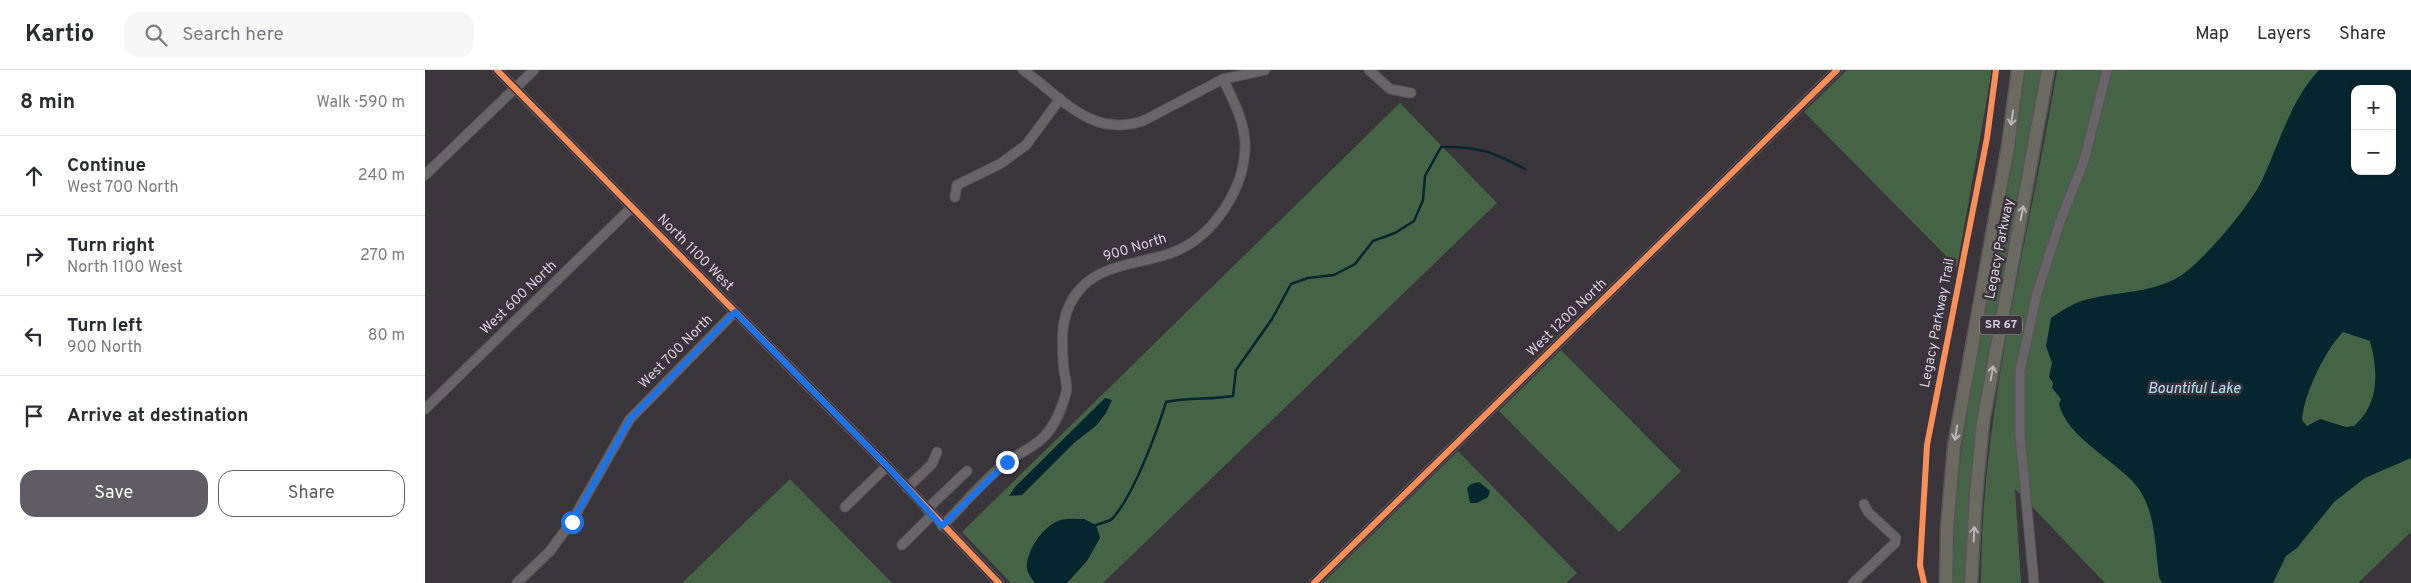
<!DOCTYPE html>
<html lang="en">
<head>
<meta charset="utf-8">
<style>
	body { margin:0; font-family:Overpass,sans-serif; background:#f7f7f7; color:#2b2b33 }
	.controls { position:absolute; right:15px; top:15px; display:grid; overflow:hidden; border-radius:10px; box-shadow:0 2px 8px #0003 }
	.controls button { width:45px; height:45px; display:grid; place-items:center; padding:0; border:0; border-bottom:1px solid #e1e1e2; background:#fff; color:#2b2b33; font:25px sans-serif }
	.stop { position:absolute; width:15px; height:15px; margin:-11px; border:4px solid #1a73e8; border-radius:50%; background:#fff }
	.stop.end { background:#1a73e8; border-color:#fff; box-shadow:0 1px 5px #0008 }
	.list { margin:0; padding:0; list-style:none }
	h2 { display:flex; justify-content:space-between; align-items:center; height:65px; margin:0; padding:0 20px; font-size:21px }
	h2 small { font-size:16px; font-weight:400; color:#7c7c81 }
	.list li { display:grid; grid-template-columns:32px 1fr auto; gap:15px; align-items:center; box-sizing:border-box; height:80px; padding:0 20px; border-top:1px solid #e1e1e2 }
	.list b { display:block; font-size:19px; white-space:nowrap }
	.list p { margin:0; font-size:16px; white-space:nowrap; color:#7c7c81 }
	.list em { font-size:16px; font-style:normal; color:#7c7c81 }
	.actions { display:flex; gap:10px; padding:15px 20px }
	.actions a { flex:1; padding:11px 0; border:1px solid #5f5c64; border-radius:15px; text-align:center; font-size:18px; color:#5f5c64 }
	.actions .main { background:#5f5c64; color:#fff }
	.icon { flex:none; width:28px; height:28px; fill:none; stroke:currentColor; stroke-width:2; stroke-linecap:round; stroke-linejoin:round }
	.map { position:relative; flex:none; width:1986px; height:513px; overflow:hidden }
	header { display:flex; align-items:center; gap:30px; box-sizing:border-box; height:70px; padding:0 25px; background:#fff; border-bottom:1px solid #e1e1e2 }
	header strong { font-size:24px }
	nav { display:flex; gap:28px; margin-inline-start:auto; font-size:18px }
	.search { width:350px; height:45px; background:#f7f7f7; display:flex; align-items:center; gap:12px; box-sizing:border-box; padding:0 18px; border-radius:15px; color:#7c7c81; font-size:19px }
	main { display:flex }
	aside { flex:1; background:#fff }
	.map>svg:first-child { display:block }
	.green { fill:#456445; fill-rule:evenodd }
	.water { fill:#05262f; fill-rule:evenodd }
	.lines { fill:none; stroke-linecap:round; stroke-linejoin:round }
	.stream { stroke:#05262f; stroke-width:2.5 }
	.minor-casing { stroke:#585359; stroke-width:11 }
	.highway-casing { stroke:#585359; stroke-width:15 }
	.minor { stroke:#686468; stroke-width:9 }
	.highway { stroke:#6a6a60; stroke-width:12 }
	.cycleway-casing { stroke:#3c323e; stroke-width:9 }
	.cycleway { stroke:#f78f57; stroke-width:6 }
	.oneway { stroke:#bab6b9 }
	.route { stroke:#1a73e8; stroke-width:6 }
	.labels { text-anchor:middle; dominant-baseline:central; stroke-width:5; stroke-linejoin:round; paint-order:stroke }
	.shield { fill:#3c323e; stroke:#a7a0a9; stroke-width:1 }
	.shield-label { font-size:12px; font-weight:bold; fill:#d5cfd7 }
	.street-label { font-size:14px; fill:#d5cfd7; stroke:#3c323e }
	.water-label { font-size:15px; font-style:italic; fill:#abe7f7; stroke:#3c323e }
</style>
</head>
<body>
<header>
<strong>Kartio</strong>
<div class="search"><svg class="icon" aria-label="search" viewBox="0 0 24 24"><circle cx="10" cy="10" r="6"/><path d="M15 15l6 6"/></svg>Search here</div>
<nav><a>Map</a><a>Layers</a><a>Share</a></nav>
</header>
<main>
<aside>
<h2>8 min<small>Walk · 590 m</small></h2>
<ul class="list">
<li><svg class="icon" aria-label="ahead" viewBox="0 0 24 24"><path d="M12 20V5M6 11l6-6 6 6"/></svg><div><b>Continue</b><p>West 700 North</p></div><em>240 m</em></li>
<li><svg class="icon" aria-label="right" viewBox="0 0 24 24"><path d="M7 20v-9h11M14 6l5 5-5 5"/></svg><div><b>Turn right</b><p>North 1100 West</p></div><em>270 m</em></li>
<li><svg class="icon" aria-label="left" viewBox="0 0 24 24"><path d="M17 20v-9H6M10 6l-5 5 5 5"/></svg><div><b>Turn left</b><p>900 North</p></div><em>80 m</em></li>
<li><svg class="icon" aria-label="arrive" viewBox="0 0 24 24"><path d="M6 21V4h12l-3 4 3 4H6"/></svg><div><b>Arrive at destination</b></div></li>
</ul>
<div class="actions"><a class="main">Save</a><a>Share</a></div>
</aside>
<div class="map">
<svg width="1986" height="513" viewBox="0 0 1986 513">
	<rect width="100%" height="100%" fill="#3a353b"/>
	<!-- green -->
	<g class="green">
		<path d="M1422 0H1567L1532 197 1379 42Z"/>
		<path d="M1600 0H1616C1587 171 1544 339 1540 513H1527C1528 339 1582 172 1600 0Z"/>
		<path d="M1632 0H1986V462L1933 513H1680L1590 419 1596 513H1556C1556 339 1604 170 1632 0ZM1930 19H1967V101H1930Z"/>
		<path d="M975 33 1072 133 678 513H586L537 462Z"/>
		<path d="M1136 280 1256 401 1194 462 1074 341Z"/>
		<path d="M1033 381 1152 503 1141 513H898Z"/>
		<path d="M365 409 467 513H257Z"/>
	</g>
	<!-- water -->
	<g class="water">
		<path d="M1894 0H1986V388L1940 408 1909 432 1872 478 1861 486 1848 513H1737L1734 507C1730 477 1731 438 1710 414 1688 389 1642 367 1634 334L1636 329 1627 318 1628 313 1624 307 1627 293 1621 276 1626 248C1633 243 1641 238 1649 234 1682 220 1724 226 1755 206 1778 192 1828 132 1838 108 1855 71 1866 30 1894 0ZM1930 19H1967V101H1930ZM1918 262 1945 271C1953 300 1955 334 1929 356L1921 357 1895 349 1882 356 1877 350C1879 324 1900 280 1918 262Z"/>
		<path d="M680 328 687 330 681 343 671 356 650 372 597 425 584 426 590 417Z"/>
		<path d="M1054 412 1065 421 1063 427 1052 433H1045L1042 418 1046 414Z"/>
		<path d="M659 449 671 455 675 468 662 491 642 513H610C607 509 603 504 602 499 600 482 619 454 636 450 643 448 652 449 659 449Z"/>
	</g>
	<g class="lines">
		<!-- stream -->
		<path class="stream" d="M671 455C676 453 684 452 688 448 709 424 732 362 741 332 764 327 786 330 808 326L811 300 847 249 866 214 883 208 909 205 930 194 948 171 970 163 989 151 998 130 1000 106 1016 77C1053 76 1068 82 1100 99"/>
		<defs>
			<g id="minor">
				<path d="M72 0 462 396 574 513"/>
				<path d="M598 0C637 27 665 68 718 51L798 9 840 0"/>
				<path d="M944 0 965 19 986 23"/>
				<path d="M0 105 109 0"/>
				<path d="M530 127 532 115 575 94 601 75 635 29"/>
				<path d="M0 339 207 137"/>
				<path d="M482 418 507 394 512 382"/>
				<path d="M420 437 462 396"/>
				<path d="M502 439 542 401"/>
				<path d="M517 456C538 436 558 410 582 392 597 381 615 375 626 358 632 349 638 334 641 323 643 317 640 307 639 301 636 270 634 240 658 216 679 194 719 193 746 183 788 168 821 118 820 73 819 50 808 30 798 9"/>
				<path d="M477 475 507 445"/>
				<path d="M92 513 125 481 147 451 205 349 310 242"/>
				<path d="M889 513 1412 0"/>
				<path d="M1428 513 1470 473 1471 468 1443 442 1439 434"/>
				<path d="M1609 513 1595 365V301L1612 223 1636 149 1659 91 1682 0"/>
			</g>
			<g id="highway">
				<path d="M1521 513 1522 459 1529 377 1583 76 1593 0"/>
				<path d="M1546 513 1551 425 1558 352 1623 0"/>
			</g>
		</defs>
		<!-- minor casing -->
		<use href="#minor" class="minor-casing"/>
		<!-- highway casing -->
		<use href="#highway" class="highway-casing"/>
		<!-- minor -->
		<use href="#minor" class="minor"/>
		<!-- highway -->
		<use href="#highway" class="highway"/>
		<defs>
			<g id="cycleway">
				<path d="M72 0 462 396 574 513"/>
				<path d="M889 513 1412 0"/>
				<path d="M1499 513 1495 495 1502 375 1562 68 1571 0"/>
			</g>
		</defs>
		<!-- cycleway casing -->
		<use href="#cycleway" class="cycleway-casing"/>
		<!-- cycleway -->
		<use href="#cycleway" class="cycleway"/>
	</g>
	<!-- one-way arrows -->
	<defs><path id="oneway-shaft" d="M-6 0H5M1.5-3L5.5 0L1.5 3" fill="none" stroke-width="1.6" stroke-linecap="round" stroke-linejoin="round" transform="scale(1.25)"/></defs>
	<g class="oneway">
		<use href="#oneway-shaft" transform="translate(1587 48) rotate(98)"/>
		<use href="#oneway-shaft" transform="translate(1597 143) rotate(-79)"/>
		<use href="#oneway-shaft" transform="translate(1567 303) rotate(-80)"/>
		<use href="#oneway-shaft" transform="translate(1531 363) rotate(99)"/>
		<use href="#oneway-shaft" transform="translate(1549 464) rotate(-87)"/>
	</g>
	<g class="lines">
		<!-- route -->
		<path class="route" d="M147 452 205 349 310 242 462 396 517 456 582 392"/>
	</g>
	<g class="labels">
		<!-- shield labels -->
		<rect class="shield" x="1555" y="245.5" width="42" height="19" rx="4"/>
		<g class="shield-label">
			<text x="1576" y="255">SR 67</text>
		</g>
		<!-- street labels -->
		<g class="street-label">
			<text transform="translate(710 178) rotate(-17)">900 North</text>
			<text transform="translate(1575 179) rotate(-79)">Legacy Parkway</text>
			<text transform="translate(270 183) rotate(45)">North 1100 West</text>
			<text transform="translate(94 228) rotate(-44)">West 600 North</text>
			<text transform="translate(1142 248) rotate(-44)">West 1200 North</text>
			<text transform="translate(1513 253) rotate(-79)">Legacy Parkway Trail</text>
			<text transform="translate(251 282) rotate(-45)">West 700 North</text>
		</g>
		<!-- water labels -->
		<g class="water-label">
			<text x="1769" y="319">Bountiful Lake</text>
		</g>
	</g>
</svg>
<div class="controls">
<button>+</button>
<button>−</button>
</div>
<div class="stop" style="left:147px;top:452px"></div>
<div class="stop end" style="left:582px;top:392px"></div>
</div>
</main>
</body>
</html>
